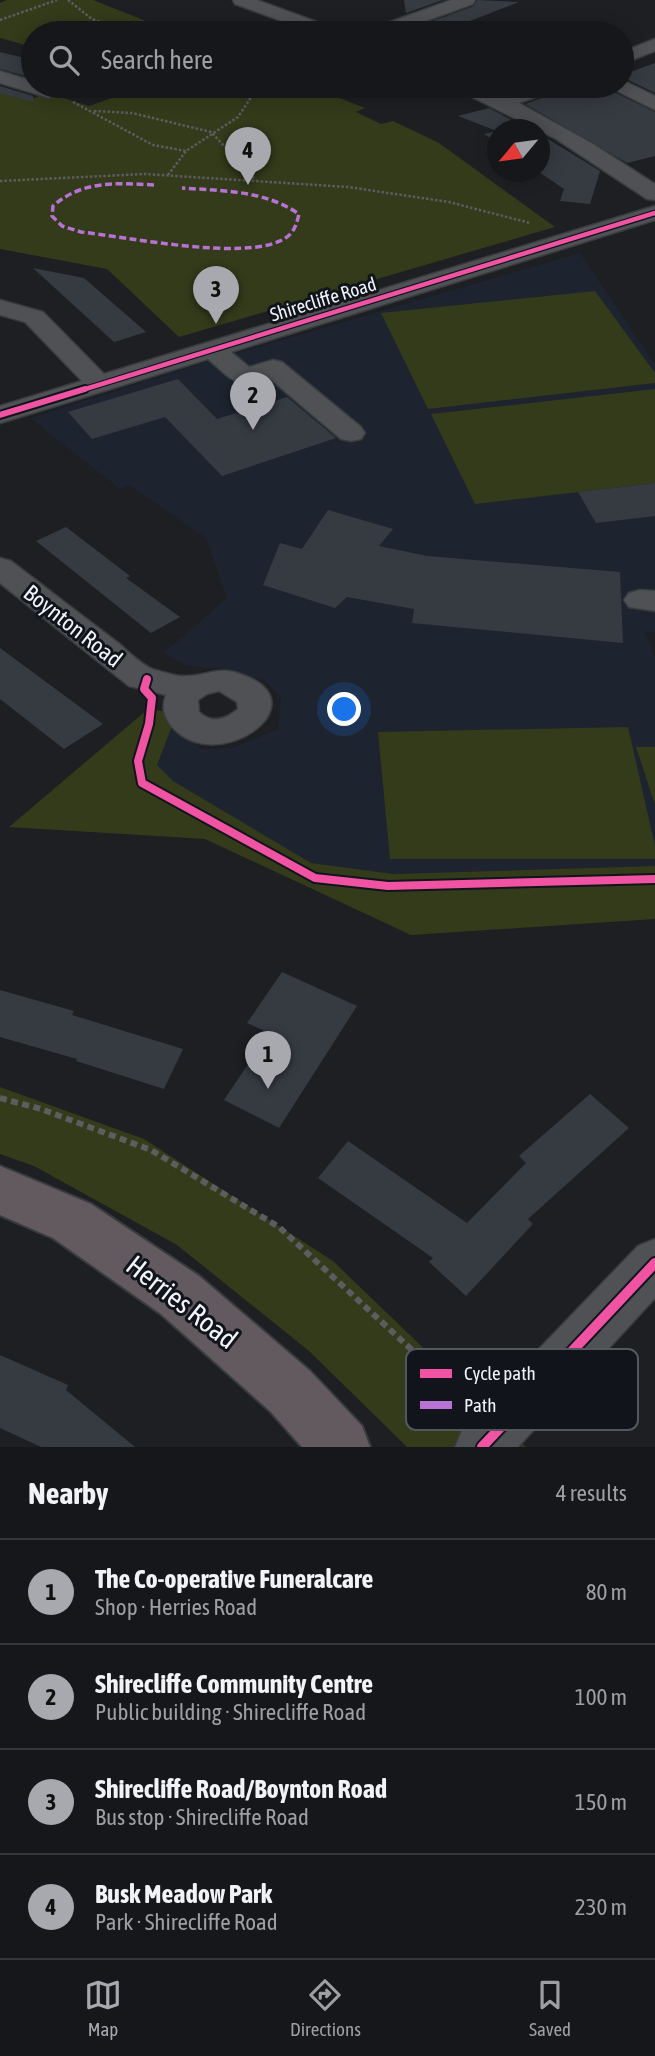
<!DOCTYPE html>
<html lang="en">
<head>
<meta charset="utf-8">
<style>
	body { margin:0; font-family:"Asap Condensed",sans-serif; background:#232427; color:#f1f3f6 }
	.compass { position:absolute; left:487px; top:119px; width:63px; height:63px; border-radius:50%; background:#16171a; box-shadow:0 4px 18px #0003; rotate:241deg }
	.you { position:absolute; left:345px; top:710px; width:24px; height:24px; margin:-18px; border:5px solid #fff; border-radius:50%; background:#1a73e8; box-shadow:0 0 0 10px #1a73e833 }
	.badge { display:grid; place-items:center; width:46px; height:46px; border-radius:50%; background:#a7a9ae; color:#111; font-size:23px; font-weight:700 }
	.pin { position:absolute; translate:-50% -58px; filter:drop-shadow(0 2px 4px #0008) }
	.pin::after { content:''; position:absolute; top:37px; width:24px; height:21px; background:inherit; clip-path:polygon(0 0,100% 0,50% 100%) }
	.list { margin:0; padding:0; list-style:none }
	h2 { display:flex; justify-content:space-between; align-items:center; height:91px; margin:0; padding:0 28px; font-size:30px }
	h2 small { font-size:23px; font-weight:400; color:#9e9fa2 }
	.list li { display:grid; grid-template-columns:46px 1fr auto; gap:21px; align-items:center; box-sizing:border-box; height:105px; padding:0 28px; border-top:2px solid #353639 }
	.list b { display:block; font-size:26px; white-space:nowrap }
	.list p { margin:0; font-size:23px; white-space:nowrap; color:#9e9fa2 }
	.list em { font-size:23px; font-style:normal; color:#9e9fa2 }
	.icon { flex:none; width:38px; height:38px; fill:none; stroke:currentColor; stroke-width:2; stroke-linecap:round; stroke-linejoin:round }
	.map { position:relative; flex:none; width:655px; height:1447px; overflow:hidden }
	.search { position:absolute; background:#16171a; box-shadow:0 4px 18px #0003; left:21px; right:21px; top:21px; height:77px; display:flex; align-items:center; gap:18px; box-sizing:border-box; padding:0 24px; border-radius:38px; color:#9e9fa2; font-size:26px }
	.sheet { height:511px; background:#16171a }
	nav { display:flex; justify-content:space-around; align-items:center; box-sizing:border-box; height:98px; border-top:2px solid #353639; background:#16171a; font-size:19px; color:#9e9fa2 }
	nav a { display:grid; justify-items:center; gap:4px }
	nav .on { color:#a7a9ae }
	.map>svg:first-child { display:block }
	.built { fill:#1e242f }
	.green { fill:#333b1b }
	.building { fill:#363b42 }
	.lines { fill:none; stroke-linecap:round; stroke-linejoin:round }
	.minor-casing { stroke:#393c3e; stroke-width:3 }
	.major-casing { stroke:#393c3e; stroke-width:4 }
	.path-far1 { stroke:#5b5d5f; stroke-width:2.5; stroke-dasharray:2.5 2; stroke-linecap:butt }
	.path { stroke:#5b5d5f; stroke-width:6; stroke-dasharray:7 4.5; stroke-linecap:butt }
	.minor { fill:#4f5154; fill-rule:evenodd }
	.major { fill:#635a5f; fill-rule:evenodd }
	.quiet { stroke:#b673d3; stroke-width:3.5; stroke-dasharray:7 3.5; stroke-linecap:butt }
	.cycleway-far3-casing { stroke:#11151b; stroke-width:7 }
	.cycleway-far2-casing { stroke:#11151b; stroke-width:10 }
	.cycleway-far1-casing { stroke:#11151b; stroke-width:12 }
	.cycleway-casing { stroke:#11151b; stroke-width:14 }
	.cycleway-far3 { stroke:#f153a3; stroke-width:4.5 }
	.cycleway-far2 { stroke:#f153a3; stroke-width:6 }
	.cycleway-far1 { stroke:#f153a3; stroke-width:8 }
	.cycleway { stroke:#f153a3; stroke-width:10 }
	.labels { text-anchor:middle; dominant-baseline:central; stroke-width:6; stroke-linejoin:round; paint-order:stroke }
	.far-street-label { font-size:19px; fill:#f1f4f9; stroke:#11151b }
	.street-label { font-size:23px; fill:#f1f4f9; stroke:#11151b }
	.near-street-label { font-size:28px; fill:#f1f4f9; stroke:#11151b }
	.key { fill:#11151b; stroke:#54585e; stroke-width:2 }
	.key-label { font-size:19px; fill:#f1f4f9 }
</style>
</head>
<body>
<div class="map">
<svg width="655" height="1447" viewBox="0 0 655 1447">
	<rect width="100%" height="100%" fill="#1d1f22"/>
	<!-- built -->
	<path class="built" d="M580 253 655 365V632H645L655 657V747L636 748 655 805V866L393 874 311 864 173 781 156 765 177 713 200 749 233 748 278 729 281 697 264 680 225 669 186 666 164 653 227 598 206 538 129 485 120 489 30 418 207 362Z"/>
	<!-- green -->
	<g class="green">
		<path d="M7 0H93L176 33H33V47L0 38V3Z"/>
		<path d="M145 86H309L365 108 356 112 381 124 393 121 439 143 555 227 179 337 107 269 0 249V89L34 98 47 93 89 106Z"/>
		<path d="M595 291 655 373V383L428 409 381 313Z"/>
		<path d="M655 389V483L475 504 431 414Z"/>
		<path d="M148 709 177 713 157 765 173 781 311 863 393 874 655 866V919L411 935 205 839 9 827Z"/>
		<path d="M628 727 655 846V859H390L378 732Z"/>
		<path d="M636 747H655V805Z"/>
		<path d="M0 1087 144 1139 333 1261 526 1447H407L309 1351 177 1245 34 1166 0 1154Z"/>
	</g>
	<!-- building -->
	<g class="building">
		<path d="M404 0H443L406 13Z"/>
		<path d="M477 0 519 2 439 33H409L408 30 474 6Z"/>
		<path d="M0 52 33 60V78L0 69Z"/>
		<path d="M655 63V93L622 77V75Z"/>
		<path d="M0 86 33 96V102L0 93Z"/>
		<path d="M591 86H610L614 92 655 112V156L627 163 525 104 555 93 562 91 567 94Z"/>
		<path d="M489 108 531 130H498V143L484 134 497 131 458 116Z"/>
		<path d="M540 134 600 171 590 204 560 201 564 189 539 172Z"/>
		<path d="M33 268 84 278 146 332 114 342Z"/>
		<path d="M178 379 217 419 287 397 336 438 222 476 165 417 92 439 68 412Z"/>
		<path d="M655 483V516L596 523 578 492Z"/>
		<path d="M328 510 393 529 379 546 427 556 620 572 623 643 412 623 414 609 347 597 335 608 263 585 280 543 302 549Z"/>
		<path d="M66 527 130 576 126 578 180 617 151 633 36 541Z"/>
		<path d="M0 648 42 679 103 724 64 749 0 699Z"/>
		<path d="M282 972 357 1006 279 1128 224 1100 269 1033 247 1023Z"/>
		<path d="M0 990 74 1011 72 1015 183 1049 164 1089 76 1061 77 1059 0 1037Z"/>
		<path d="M590 1094 629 1128 528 1219 533 1224 466 1296 429 1262 433 1258 318 1178 348 1141 467 1223 526 1163 519 1156Z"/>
		<path d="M0 1355 68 1385 66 1390 135 1447H41L0 1428Z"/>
	</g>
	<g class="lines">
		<defs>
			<g id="minor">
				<path d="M233 0H257L336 29 339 33H315L235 4Z"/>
				<path d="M451 0H475L473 4 393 33H368L371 29Z"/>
				<path d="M655 39V51L622 64V52Z"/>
				<path d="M0 71 33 81V86L56 88 59 92 49 98 0 83Z"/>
				<path d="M622 80 655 96V110L615 90 613 86H622Z"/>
				<path d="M456 86H480L503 96 532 86H558L556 90 519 103 593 144 655 184V200L647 199 556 139 458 90Z"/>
				<path d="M655 206V220L231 352 249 367 273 360 282 362 361 427 365 433 361 439 351 441 341 439 269 378C234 389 234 381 208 359L0 423V406L82 381 25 322 0 315V300L43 312 104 374Z"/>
				<path d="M0 558 11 561C46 588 81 615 117 642 128 651 142 666 155 670 164 672 177 677 186 676 213 675 218 664 248 677 316 706 219 775 174 729 164 718 161 708 166 695L129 686 0 583ZM219 691 237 702 238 709C225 720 212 724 199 712L198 700 207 694Z"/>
				<path d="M640 590 655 591V611L629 607 624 600 629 593Z"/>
				<path d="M655 1239V1298L518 1447H455L463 1428 638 1246Z"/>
			</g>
			<path id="major" d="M0 1166 91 1204 199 1276 310 1371 362 1426 370 1447H302L270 1411 161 1314 53 1238 0 1215Z"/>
		</defs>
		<!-- minor casing -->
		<use href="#minor" class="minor-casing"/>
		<!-- major casing -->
		<use href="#major" class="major-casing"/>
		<!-- path-far1 -->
		<g class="path-far1">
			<path d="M68 0 92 19 131 33"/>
			<path d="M0 20 57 0"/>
			<path d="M73 102 153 145 186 151"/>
			<path d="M94 111 132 113 211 132 256 180"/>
			<path d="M168 175 186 151 238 117 250 99 247 86"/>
			<path d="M0 181 145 174 348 187 449 202 530 223"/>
		</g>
		<!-- path -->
		<path class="path" d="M0 1098 41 1109 151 1150 279 1227 465 1399"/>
		<!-- minor -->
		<use href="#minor" class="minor"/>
		<!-- major -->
		<use href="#major" class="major"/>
		<!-- quiet -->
		<path class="quiet" d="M154 185C118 183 82 180 53 206L52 216 62 226 81 232C129 237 241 261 282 240 294 234 296 226 299 214 264 190 223 191 182 188"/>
		<defs>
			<path id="cycleway-far3" d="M79 391 655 213"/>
			<path id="cycleway-far2" d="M0 415 85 389"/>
			<path id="cycleway-far1" d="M147 679 144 689 152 698 149 724 138 761 142 783 315 878 388 886 655 879"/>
			<path id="cycleway" d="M482 1447 655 1263"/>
		</defs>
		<!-- cycleway-far3 casing -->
		<use href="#cycleway-far3" class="cycleway-far3-casing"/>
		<!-- cycleway-far2 casing -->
		<use href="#cycleway-far2" class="cycleway-far2-casing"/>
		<!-- cycleway-far1 casing -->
		<use href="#cycleway-far1" class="cycleway-far1-casing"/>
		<!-- cycleway casing -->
		<use href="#cycleway" class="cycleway-casing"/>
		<!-- cycleway-far3 -->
		<use href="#cycleway-far3" class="cycleway-far3"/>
		<!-- cycleway-far2 -->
		<use href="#cycleway-far2" class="cycleway-far2"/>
		<!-- cycleway-far1 -->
		<use href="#cycleway-far1" class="cycleway-far1"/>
		<!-- cycleway -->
		<use href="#cycleway" class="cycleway"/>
	</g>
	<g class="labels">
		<!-- far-street labels -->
		<g class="far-street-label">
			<text transform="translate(323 299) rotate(-17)">Shirecliffe Road</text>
		</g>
		<!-- street labels -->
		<g class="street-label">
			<text transform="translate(73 626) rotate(38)">Boynton Road</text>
		</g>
		<!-- near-street labels -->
		<g class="near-street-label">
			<text transform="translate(182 1302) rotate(38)">Herries Road</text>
		</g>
	</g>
	<!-- legend -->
	<rect x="406" y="1349" width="232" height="81" rx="10" class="key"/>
	<rect x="420" y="1369" width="32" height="9" fill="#f153a3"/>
	<rect x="420" y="1401" width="32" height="8" fill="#b673d3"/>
	<g class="key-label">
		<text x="464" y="1380">Cycle path</text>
		<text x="464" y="1412">Path</text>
	</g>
</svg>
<svg class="compass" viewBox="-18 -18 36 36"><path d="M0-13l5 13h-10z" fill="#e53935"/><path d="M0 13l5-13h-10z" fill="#9e9fa2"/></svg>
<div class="you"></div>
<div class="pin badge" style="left:268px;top:1089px">1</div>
<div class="pin badge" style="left:253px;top:430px">2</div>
<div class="pin badge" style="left:216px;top:324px">3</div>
<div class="pin badge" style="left:248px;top:185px">4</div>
<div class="search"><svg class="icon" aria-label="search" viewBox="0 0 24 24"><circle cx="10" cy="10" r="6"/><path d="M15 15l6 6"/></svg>Search here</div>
</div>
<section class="sheet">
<h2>Nearby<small>4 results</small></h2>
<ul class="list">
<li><span class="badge">1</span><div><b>The Co-operative Funeralcare</b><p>Shop · Herries Road</p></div><em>80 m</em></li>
<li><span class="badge">2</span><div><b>Shirecliffe Community Centre</b><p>Public building · Shirecliffe Road</p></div><em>100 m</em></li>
<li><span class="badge">3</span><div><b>Shirecliffe Road/Boynton Road</b><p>Bus stop · Shirecliffe Road</p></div><em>150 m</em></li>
<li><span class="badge">4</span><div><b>Busk Meadow Park</b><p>Park · Shirecliffe Road</p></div><em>230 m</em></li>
</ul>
</section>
<nav>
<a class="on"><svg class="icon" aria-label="map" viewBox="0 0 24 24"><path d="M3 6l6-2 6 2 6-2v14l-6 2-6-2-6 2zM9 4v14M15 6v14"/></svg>Map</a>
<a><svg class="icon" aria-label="directions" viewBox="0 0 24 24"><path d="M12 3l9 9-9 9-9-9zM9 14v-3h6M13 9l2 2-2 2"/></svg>Directions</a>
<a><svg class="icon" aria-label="saved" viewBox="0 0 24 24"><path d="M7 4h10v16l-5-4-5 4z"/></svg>Saved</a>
</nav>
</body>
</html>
